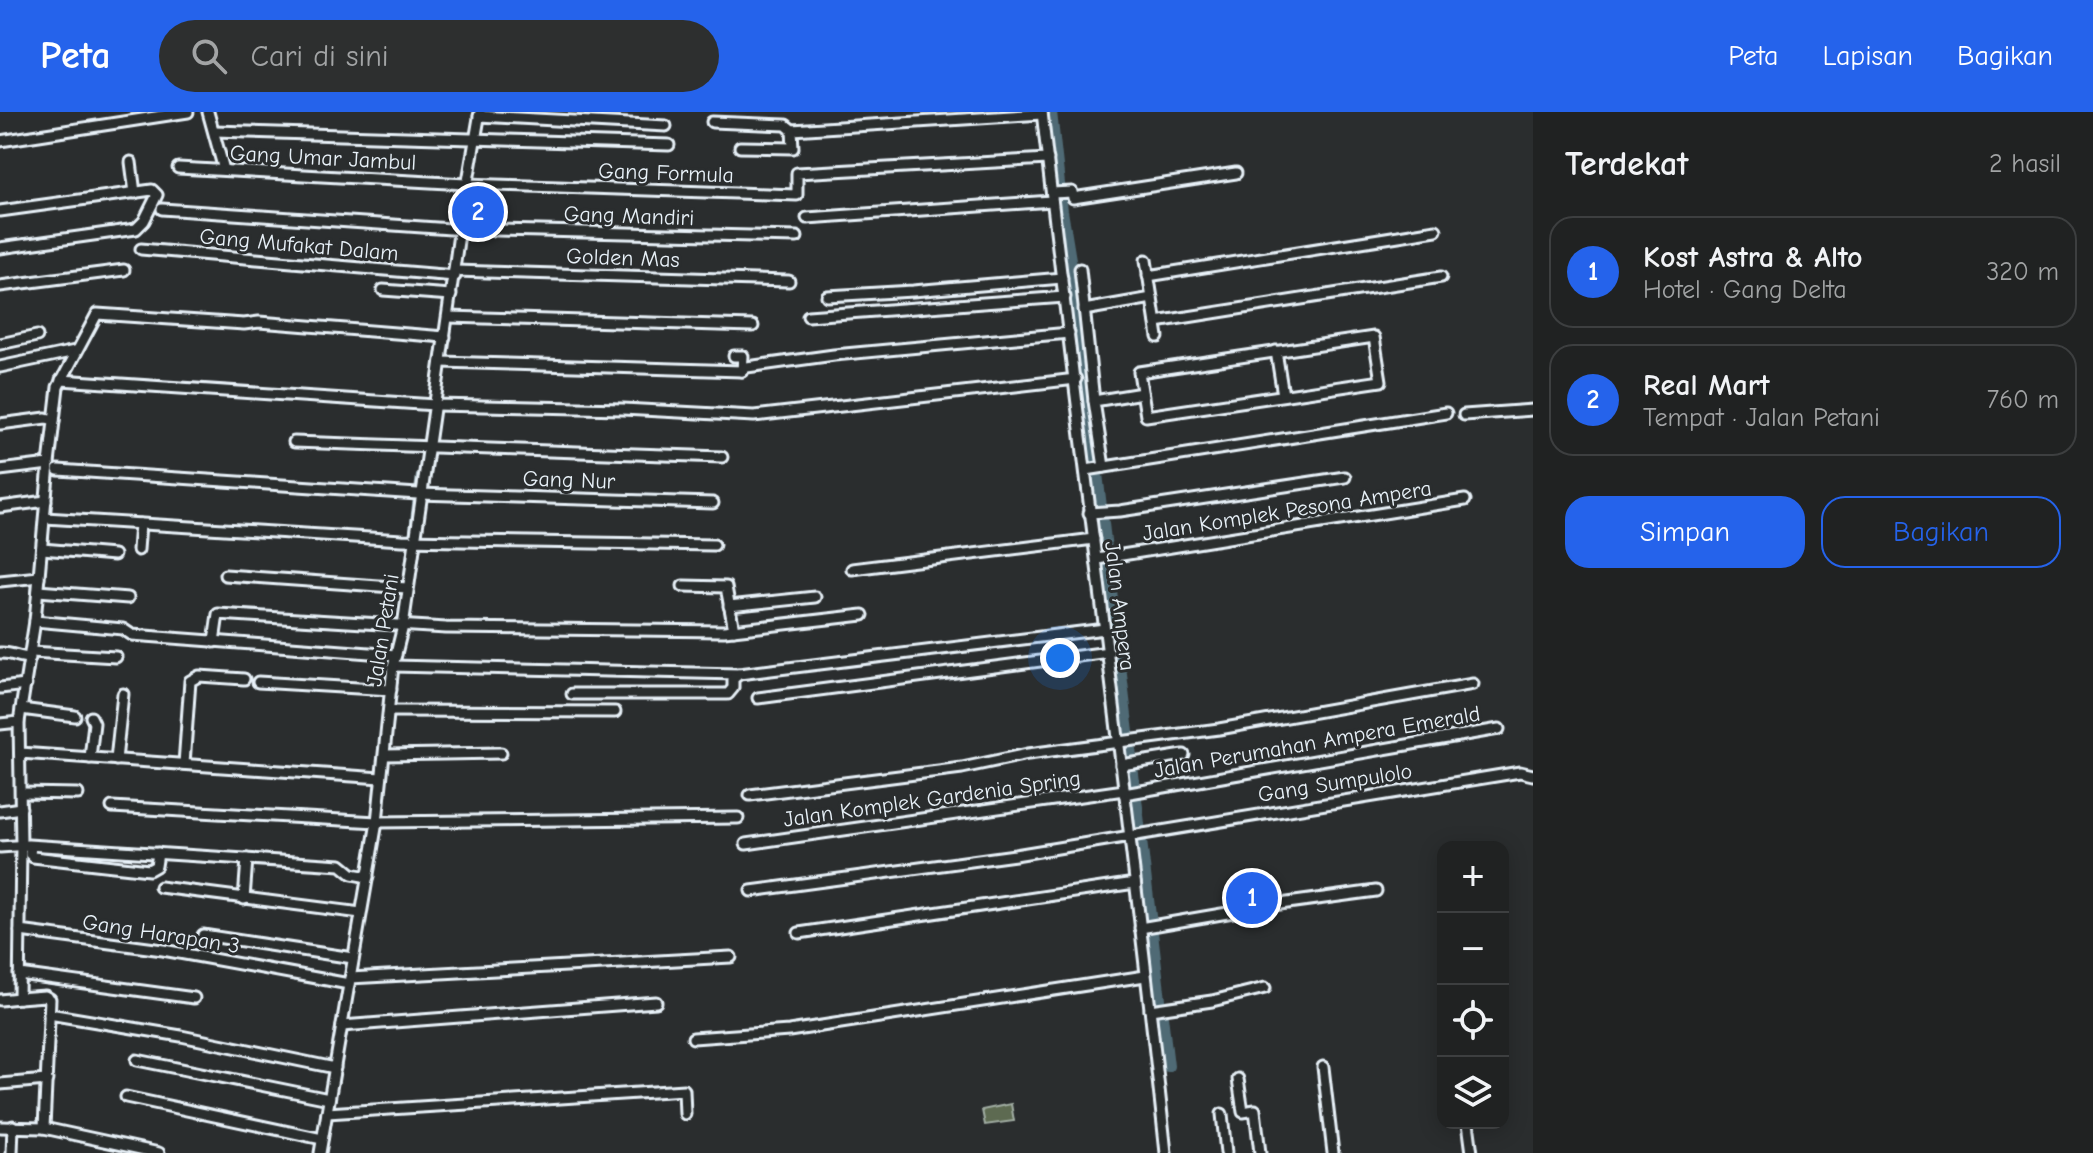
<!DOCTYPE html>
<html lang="id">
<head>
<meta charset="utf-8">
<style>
	body { margin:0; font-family:"Comic Neue",sans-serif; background:#2d2f2f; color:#f1f3f6 }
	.controls { position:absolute; right:24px; bottom:24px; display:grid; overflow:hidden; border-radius:16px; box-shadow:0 4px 20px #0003 }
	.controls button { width:72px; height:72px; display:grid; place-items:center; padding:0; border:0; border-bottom:2px solid #3d3f40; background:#202222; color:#f1f3f6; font:40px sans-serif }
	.you { position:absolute; left:1060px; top:546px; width:28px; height:28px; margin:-20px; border:6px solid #fff; border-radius:50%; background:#1a73e8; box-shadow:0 0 0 12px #1a73e833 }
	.badge { display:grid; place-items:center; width:52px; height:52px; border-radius:50%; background:#2563eb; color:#fff; font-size:26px; font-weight:700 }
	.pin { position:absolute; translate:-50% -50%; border:4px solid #fff; box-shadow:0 2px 8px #0006 }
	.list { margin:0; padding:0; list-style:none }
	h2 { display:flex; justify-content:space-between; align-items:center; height:104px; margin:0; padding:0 32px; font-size:34px }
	h2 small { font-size:26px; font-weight:400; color:#a2a4a5 }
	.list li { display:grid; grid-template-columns:52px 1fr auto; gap:24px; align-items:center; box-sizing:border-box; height:112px; margin:0 16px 16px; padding:0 16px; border:2px solid #3d3f40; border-radius:24px }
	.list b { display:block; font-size:30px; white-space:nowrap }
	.list p { margin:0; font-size:26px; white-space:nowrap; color:#a2a4a5 }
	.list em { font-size:26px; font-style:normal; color:#a2a4a5 }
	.actions { display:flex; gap:16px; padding:24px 32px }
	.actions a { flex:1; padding:18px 0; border:2px solid #2563eb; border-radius:24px; text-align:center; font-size:28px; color:#2563eb }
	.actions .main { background:#2563eb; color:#fff }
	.icon { flex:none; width:44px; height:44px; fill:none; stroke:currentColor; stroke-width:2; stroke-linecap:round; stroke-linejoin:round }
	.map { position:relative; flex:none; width:1533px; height:1041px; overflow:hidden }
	header { display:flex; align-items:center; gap:48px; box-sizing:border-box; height:112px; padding:0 40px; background:#2563eb; color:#fff }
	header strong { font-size:38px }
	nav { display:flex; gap:44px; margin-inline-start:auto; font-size:28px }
	.search { width:560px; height:72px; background:#2d2f2f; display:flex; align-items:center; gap:20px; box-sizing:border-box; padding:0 28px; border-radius:44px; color:#a2a4a5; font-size:30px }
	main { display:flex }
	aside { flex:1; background:#202222 }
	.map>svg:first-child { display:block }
	.grass { fill:#5d6a51; stroke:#a2aea4; stroke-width:2 }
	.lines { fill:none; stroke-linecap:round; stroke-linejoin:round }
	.stream { stroke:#8ca0a9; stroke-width:2 }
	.river { stroke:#4f6a74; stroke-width:12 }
	.minor-casing { stroke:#e8f1f8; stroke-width:15 }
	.minor { stroke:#2a2d2e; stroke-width:9 }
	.labels { text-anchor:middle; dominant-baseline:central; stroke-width:6; stroke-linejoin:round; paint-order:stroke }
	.street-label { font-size:22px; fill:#e8f1f8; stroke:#2a2d2e }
</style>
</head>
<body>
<header>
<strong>Peta</strong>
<div class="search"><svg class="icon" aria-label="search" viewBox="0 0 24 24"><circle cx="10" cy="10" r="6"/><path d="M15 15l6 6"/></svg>Cari di sini</div>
<nav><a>Peta</a><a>Lapisan</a><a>Bagikan</a></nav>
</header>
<main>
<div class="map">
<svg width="1533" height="1041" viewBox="0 0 1533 1041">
	<rect width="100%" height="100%" fill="#2a2d2e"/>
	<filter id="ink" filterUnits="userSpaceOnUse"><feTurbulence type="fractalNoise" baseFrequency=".0125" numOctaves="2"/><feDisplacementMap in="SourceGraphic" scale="16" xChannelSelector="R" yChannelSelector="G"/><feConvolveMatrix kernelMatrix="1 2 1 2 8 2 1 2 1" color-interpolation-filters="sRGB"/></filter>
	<g filter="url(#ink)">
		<!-- grass -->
		<path class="grass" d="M1011 992 1014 1009 985 1013 982 998Z"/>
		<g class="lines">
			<!-- stream -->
			<g class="stream">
				<path d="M415 378 417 363"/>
				<path d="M409 426 414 384"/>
				<path d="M403 473 408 432"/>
				<path d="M398 509 402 480"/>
				<path d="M371 707 376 674"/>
				<path d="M363 758 370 713"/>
				<path d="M356 798 361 769"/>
				<path d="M349 841 355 804"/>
				<path d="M345 869 348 848"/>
				<path d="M340 897 344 875"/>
			</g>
			<!-- river -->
			<path class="river" d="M1051 0 1062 99 1075 178 1168 954"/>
			<defs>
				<g id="minor">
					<path d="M208 0 224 58"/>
					<path d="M1042 0C1082 347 1129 693 1166 1041"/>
					<path d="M479 4 666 14"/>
					<path d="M712 10 786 13 792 18 1042 2"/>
					<path d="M214 19 669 33"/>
					<path d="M0 29 188 0"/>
					<path d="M740 35 793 36 792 18"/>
					<path d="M131 50 135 81"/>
					<path d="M178 56 466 72 797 83V61L1048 47"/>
					<path d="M1052 81 1072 80 1073 86 1236 61"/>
					<path d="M162 97 451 117 797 125"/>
					<path d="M0 99 152 78 157 83 144 109 136 117 0 136"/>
					<path d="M807 106 1052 89"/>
					<path d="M141 137 455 164"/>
					<path d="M1146 148 1158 225"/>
					<path d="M1080 157 1094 289"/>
					<path d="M455 159 789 169"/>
					<path d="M1148 164 1436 118"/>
					<path d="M0 174 124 158"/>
					<path d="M383 178 451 183"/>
					<path d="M827 184 913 179 1062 166"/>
					<path d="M1084 198 1152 186"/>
					<path d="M808 204 1065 185"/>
					<path d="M448 205 753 214"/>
					<path d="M1156 210 1441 165"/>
					<path d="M1374 225 1381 269 1146 304 1139 260Z"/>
					<path d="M0 232 37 224"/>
					<path d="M1276 239 1283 283"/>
					<path d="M734 244H743L742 259"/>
					<path d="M441 250 742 259 747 255 834 243 1069 221"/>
					<path d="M0 255 75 239"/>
					<path d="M61 268 435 293 623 297 754 304 1076 267"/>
					<path d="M1464 303 1533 298"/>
					<path d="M0 312 46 306 54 308"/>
					<path d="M294 330 722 345"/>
					<path d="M49 352 58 275 97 202 244 212 259 210 445 225"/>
					<path d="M1104 355 1094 289 1142 281"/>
					<path d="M0 358 49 352 35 509 19 610 21 733 19 886 45 884 50 887 44 1016"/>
					<path d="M58 358 418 382 713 391"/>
					<path d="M1086 358 1446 301"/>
					<path d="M0 395 46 389"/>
					<path d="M1089 401 1120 399 1345 365"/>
					<path d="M45 406 402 428 714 433"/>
					<path d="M42 437 114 443"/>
					<path d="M138 438 140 412"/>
					<path d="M1097 447 1465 388"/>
					<path d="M852 457 1094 427"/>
					<path d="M225 463 407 476"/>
					<path d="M0 469 39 465"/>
					<path d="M683 474 726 475 734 518"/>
					<path d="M38 479 128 486"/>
					<path d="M729 494 815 485"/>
					<path d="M35 509 123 517 132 523 396 543"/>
					<path d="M214 530 218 502 446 516 724 519 863 503"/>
					<path d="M31 540 116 545"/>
					<path d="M0 541C12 540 18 546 30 546"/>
					<path d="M393 554 738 562"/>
					<path d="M258 570 391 578"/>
					<path d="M0 576 26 573"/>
					<path d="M572 582H728L733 576V567L739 562 1105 517"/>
					<path d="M758 586 1109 540"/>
					<path d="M21 597 75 604"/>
					<path d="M389 599 615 600"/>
					<path d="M0 612 19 610"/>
					<path d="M20 641 381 666"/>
					<path d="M385 643 501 641"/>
					<path d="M90 646 94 611 91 605"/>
					<path d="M116 648 123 582"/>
					<path d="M184 652 190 569 199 564 244 567"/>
					<path d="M1121 653 1184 643"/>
					<path d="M21 681 78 682"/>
					<path d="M1124 682 1499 617"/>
					<path d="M750 683 962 656 1028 642 1219 617 1473 572"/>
					<path d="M112 695 377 710 738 706"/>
					<path d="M0 699 21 696"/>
					<path d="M746 732 1124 678"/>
					<path d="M31 734 30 742 33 745 149 758 156 754 158 741"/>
					<path d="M0 735 28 733 341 753 352 762 368 765"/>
					<path d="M160 775 361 801"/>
					<path d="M751 779 1015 743 1520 660 1533 663"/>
					<path d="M244 787 247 747"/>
					<path d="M1140 816 1280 792 1376 779"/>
					<path d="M20 819 163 838 349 872"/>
					<path d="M799 821 1135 771"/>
					<path d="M203 823 353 846"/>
					<path d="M19 862 194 886"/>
					<path d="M350 866 731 845"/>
					<path d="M0 888 19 886"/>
					<path d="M1150 898 1212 889 1265 876"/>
					<path d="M49 902 181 924 335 956"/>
					<path d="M342 914 656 890"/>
					<path d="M693 926 789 919 1145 864"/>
					<path d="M137 948 329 987"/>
					<path d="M1323 955 1333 1041"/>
					<path d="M1238 967 1243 1000 1255 998 1260 1041"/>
					<path d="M0 972 47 968"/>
					<path d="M126 985 322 1027"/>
					<path d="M327 1001 684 978 685 1002"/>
					<path d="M1222 1002 1226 1041"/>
					<path d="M1468 1011 1472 1041"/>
					<path d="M0 1015 44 1016 159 1041"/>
					<path d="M12 1041 13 1014"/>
					<path d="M320 1041 377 710 393 554 403 514 460 115 480 0"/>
				</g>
			</defs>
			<!-- minor casing -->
			<use href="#minor" class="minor-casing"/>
			<!-- minor -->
			<use href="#minor" class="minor"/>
		</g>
	</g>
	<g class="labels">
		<!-- street labels -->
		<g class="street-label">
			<text transform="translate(323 46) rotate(3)">Gang Umar Jambul</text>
			<text transform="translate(666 61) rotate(2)">Gang Formula</text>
			<text transform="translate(629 104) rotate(2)">Gang Mandiri</text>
			<text transform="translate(299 133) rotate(5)">Gang Mufakat Dalam</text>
			<text transform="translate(623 146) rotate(2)">Golden Mas</text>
			<text transform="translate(569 368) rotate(2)">Gang Nur</text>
			<text transform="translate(1287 399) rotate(-9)">Jalan Komplek Pesona Ampera</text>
			<text transform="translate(1120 494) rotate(83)">Jalan Ampera</text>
			<text transform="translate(383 518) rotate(-81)">Jalan Petani</text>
			<text transform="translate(1317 630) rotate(-10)">Jalan Perumahan Ampera Emerald</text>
			<text transform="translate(1335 671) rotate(-9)">Gang Sumpulolo</text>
			<text transform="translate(932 687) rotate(-8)">Jalan Komplek Gardenia Spring</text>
			<text transform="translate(161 822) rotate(9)">Gang Harapan 3</text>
		</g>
	</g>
</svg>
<div class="controls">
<button>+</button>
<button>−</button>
<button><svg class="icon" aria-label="locate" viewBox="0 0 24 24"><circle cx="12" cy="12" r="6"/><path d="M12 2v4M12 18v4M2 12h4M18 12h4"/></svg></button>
<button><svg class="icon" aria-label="layers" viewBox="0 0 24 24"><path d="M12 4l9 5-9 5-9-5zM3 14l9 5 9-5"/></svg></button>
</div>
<div class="you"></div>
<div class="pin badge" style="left:1252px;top:786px">1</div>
<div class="pin badge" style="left:478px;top:100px">2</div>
</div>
<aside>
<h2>Terdekat<small>2 hasil</small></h2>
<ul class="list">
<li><span class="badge">1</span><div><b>Kost Astra &amp; Alto</b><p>Hotel · Gang Delta</p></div><em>320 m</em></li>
<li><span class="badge">2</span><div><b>Real Mart</b><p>Tempat · Jalan Petani</p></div><em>760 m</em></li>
</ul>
<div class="actions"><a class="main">Simpan</a><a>Bagikan</a></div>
</aside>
</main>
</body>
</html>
